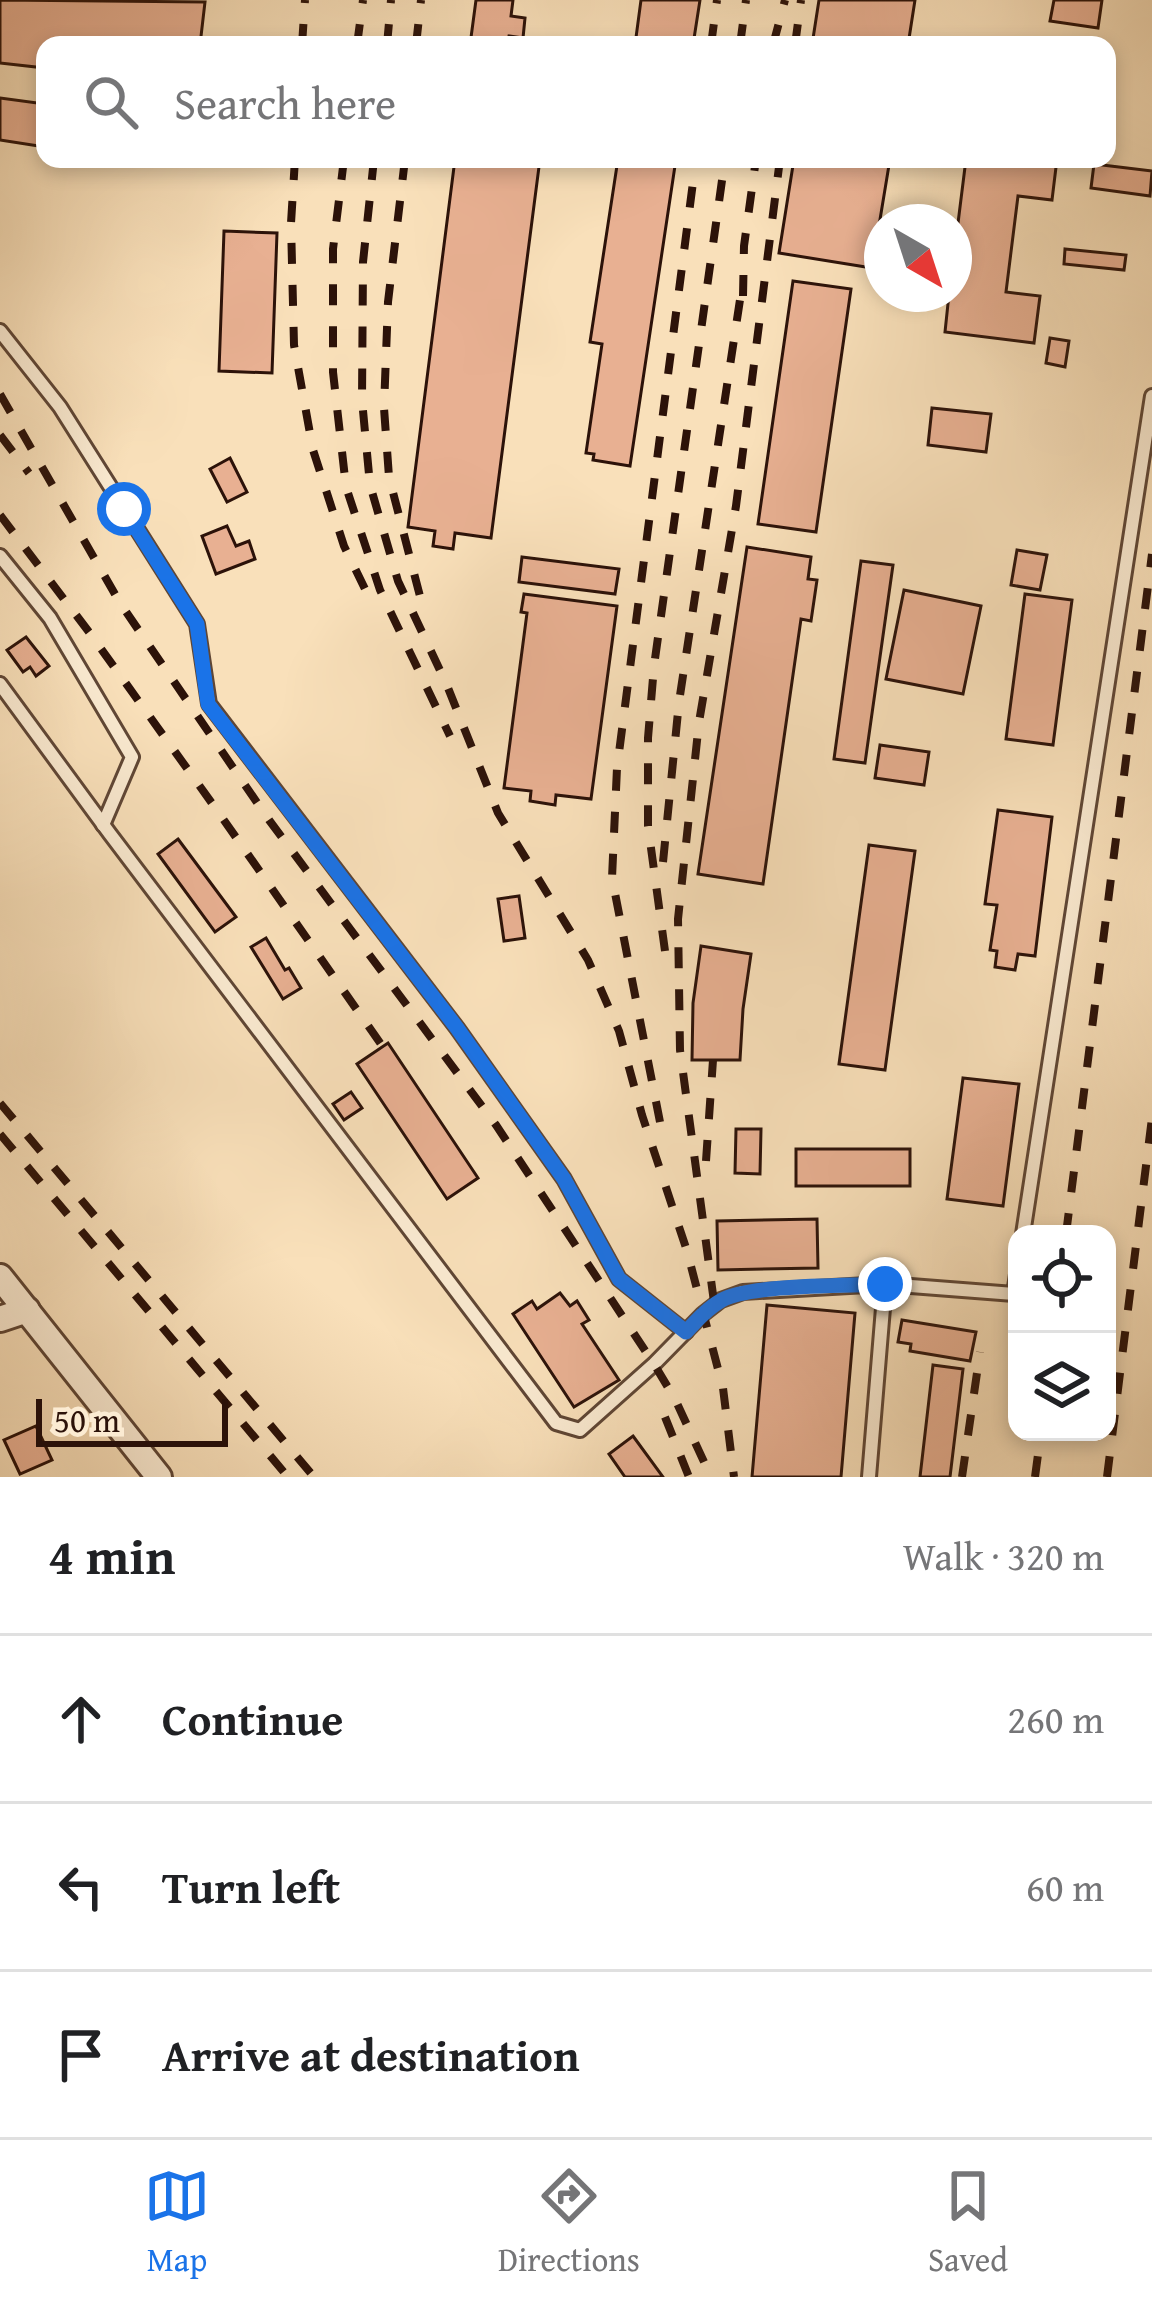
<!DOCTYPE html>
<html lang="en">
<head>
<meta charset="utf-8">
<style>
	body { margin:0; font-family:"Gentium Book Plus",serif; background:#f2f2f2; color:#202124 }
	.controls { position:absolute; right:36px; bottom:36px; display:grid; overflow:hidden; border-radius:24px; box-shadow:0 6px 18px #0003 }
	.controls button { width:108px; height:108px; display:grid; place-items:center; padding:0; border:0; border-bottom:3px solid #e0e0e0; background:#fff; color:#202124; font:60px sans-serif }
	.compass { position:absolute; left:864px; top:204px; width:108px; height:108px; border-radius:50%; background:#fff; box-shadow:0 6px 18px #0003; rotate:141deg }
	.scale { position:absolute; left:36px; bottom:30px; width:192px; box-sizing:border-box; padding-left:12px; border:6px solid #2c1209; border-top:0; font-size:33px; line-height:42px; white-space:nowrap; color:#2c1209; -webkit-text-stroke:9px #fbebd2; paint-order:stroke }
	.stop { position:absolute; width:36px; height:36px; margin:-27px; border:9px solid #1a73e8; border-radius:50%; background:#fff }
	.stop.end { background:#1a73e8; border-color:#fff; box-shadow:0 3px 12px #0008 }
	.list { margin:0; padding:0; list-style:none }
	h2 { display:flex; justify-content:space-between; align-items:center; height:156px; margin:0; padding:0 48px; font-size:51px }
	h2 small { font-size:39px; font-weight:400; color:#757577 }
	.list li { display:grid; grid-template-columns:78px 1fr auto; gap:36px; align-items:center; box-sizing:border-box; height:168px; padding:0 48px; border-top:3px solid #e0e0e0 }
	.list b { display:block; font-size:45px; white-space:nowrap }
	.list em { font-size:39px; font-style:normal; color:#757577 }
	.icon { flex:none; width:66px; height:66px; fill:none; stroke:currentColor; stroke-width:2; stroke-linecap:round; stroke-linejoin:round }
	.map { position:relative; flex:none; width:1152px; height:1477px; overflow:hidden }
	.search { position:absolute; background:#fff; box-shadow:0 6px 18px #0003; left:36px; right:36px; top:36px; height:132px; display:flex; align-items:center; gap:30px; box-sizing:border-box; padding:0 42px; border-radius:24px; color:#757577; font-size:45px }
	.sheet { height:660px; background:#fff }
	nav { display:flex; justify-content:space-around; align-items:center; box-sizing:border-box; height:168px; border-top:3px solid #e0e0e0; background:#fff; font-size:33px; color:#757577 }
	nav a { display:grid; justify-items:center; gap:6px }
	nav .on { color:#1a73e8 }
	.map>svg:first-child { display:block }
	.building { fill:#e8b092; stroke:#2c1209; stroke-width:3 }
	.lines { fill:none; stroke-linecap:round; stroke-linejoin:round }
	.lane-casing { stroke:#5f4635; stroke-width:18 }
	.street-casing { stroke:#5f4635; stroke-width:30 }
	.lane { stroke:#fbebd2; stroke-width:12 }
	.street { stroke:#fbebd2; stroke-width:24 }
	.rail { stroke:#2c1209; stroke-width:8; stroke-dasharray:21 21; stroke-linecap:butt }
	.route { stroke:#1a73e8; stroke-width:15 }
</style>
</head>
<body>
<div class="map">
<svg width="1152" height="1477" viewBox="0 0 1152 1477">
	<rect width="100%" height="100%" fill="#f9e0ba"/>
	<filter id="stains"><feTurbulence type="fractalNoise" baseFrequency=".00167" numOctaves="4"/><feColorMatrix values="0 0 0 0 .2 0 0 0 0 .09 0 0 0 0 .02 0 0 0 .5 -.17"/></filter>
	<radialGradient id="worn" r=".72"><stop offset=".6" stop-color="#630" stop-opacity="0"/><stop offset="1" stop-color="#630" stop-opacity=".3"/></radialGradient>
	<!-- building -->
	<g class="building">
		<path d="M0 0 205 2 200 45H45V68L0 63Z"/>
		<path d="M476 0H513L511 16 525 18 523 38 509 36 507 45H470Z"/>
		<path d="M641 0H700L693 45H635Z"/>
		<path d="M819 0H915L908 45H812Z"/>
		<path d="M1054 0H1102L1098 28 1050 21Z"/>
		<path d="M0 98 45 104V147L0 140Z"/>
		<path d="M455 159H540L491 538 455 533 453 549 433 546 435 531 408 527Z"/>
		<path d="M618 159H676L630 466 593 460 594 454 586 453 602 344 590 342Z"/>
		<path d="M794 159H890L872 268 779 253Z"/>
		<path d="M966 159H1057L1052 200 1018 196 1006 292 1040 296 1034 343 945 332 949 294H954V255Z"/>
		<path d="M1094 164 1152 171 1150 196 1091 188Z"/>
		<path d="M224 231 277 233 272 373 219 371Z"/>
		<path d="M1065 249 1126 255 1124 270 1064 264Z"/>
		<path d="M793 281 851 289 816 532 758 524Z"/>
		<path d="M1050 338 1069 341 1065 367 1046 363Z"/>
		<path d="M932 408 991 414 986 452 928 445Z"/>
		<path d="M230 458 247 492 227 502 210 469Z"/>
		<path d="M227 526 236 546 249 541 255 559 216 574 202 536Z"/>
		<path d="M747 547 811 557 808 579 817 580 811 621 801 619 763 884 698 874Z"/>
		<path d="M1017 550 1047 555 1040 590 1011 585Z"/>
		<path d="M522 557 619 569 615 594 519 582Z"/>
		<path d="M861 561 893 565 865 763 834 759Z"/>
		<path d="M904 590 981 606 963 694 886 679Z"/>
		<path d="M524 594 617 606 591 799 556 795 555 805 530 801 531 791 504 788 527 613 521 612Z"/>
		<path d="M1025 594 1072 600 1053 745 1006 739Z"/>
		<path d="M26 637 49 666 36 676 30 667 23 672 7 650Z"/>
		<path d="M880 745 929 752 924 785 875 778Z"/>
		<path d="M998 810 1052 817 1035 956 1018 954 1015 970 995 967 997 951 990 950 997 905 985 904Z"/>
		<path d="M178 839 236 917 215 932 158 854Z"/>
		<path d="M869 845 915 851 885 1070 839 1064Z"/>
		<path d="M519 896 525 938 504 941 498 899Z"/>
		<path d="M266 938 285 970 289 968 301 988 283 999 251 947Z"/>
		<path d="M701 946 751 954 743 1009 740 1060H692L693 1003Z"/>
		<path d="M388 1043 478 1178 447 1199 357 1064Z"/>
		<path d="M963 1078 1019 1084 1003 1206 947 1199Z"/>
		<path d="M351 1092 362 1108 344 1120 333 1104Z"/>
		<path d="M736 1129H761L760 1174 735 1173Z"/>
		<rect x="796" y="1149" width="114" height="37"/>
		<path d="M817 1219 818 1268 718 1270 717 1221Z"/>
		<path d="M560 1293 570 1306 577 1301 589 1320 582 1324 619 1380 574 1407 513 1314 532 1301 537 1309Z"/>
		<path d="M767 1305 855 1313 841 1477H752Z"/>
		<path d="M902 1320 976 1332 970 1361 910 1351 911 1344 898 1342Z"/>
		<path d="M933 1365 963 1369 950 1477H920Z"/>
		<path d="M36 1426 52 1460 20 1474 4 1440Z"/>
		<path d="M633 1436 663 1477H625L609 1454Z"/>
	</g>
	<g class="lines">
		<defs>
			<g id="lane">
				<path d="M0 331 60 407 197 624 209 704 457 1028 564 1179 619 1279 686 1332"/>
				<path d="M0 556 50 618 132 757 103 825"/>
				<path d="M0 684 110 834 556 1423 580 1430 654 1364 703 1314 721 1300 743 1292 885 1284 1014 1294 1017 1274"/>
				<path d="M1023 1234 1152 396"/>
				<path d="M869 1477 885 1284"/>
			</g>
			<g id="street">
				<path d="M0 1277 159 1477"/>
				<path d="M0 1319 27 1310"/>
			</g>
		</defs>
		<!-- lane casing -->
		<use href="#lane" class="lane-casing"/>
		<!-- street casing -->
		<use href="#street" class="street-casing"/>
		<!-- lane -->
		<use href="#lane" class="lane"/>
		<!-- street -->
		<use href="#street" class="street"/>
		<!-- rail -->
		<g class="rail">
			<path d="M302 45 305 0"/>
			<path d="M357 45 363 0"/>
			<path d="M387 45 391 0"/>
			<path d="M416 45 421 0"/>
			<path d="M711 45 717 0"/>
			<path d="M740 45 746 0"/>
			<path d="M773 45 785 0"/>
			<path d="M795 45 801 0"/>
			<path d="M295 159 291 223 294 345 313 450 344 546 366 591"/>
			<path d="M344 159 333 249V372L346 487 380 590 450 736"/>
			<path d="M374 159 363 262 362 400 370 485 398 581 446 683 498 813 588 960 619 1031 642 1115 687 1251 723 1388 734 1477"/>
			<path d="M405 159 388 302 384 408 389 477 422 604"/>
			<path d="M743 296 744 246 756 159"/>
			<path d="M0 394 120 603 269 820 496 1125 654 1364 675 1399 711 1477"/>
			<path d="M0 435 29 473"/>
			<path d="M0 515 89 632 214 806 383 1047"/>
			<path d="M663 862 679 702 743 280"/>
			<path d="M665 951 648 826V738L654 666 725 159"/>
			<path d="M0 1103 314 1477"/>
			<path d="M660 1122 612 878 617 768 696 159"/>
			<path d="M0 1134 288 1477"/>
			<path d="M706 1161 713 1060"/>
			<path d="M1066 1234 1152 554"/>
			<path d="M714 1302 680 1050 678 919 699 722 736 506 780 159"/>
			<path d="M665 1417 689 1477"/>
			<path d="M962 1477 980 1352"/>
			<path d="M1035 1477 1041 1432"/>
			<path d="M1107 1477 1152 1118"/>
		</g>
	</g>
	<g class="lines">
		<!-- route -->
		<path class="route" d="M124 509 197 624 208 704 457 1028 564 1179 619 1279 686 1332C697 1320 708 1308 722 1300 751 1284 847 1286 885 1284"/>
	</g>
	<rect width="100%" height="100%" filter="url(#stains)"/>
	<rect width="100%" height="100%" fill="url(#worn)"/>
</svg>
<div class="controls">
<button><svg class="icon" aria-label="locate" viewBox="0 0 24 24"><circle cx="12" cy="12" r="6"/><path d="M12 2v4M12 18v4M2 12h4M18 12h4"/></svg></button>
<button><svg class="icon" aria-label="layers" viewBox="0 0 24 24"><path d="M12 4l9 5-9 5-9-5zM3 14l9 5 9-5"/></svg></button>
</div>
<svg class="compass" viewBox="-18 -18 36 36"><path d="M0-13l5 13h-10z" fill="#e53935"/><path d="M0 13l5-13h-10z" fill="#757577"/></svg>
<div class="scale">50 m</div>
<div class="stop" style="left:124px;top:509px"></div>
<div class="stop end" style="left:885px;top:1284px"></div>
<div class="search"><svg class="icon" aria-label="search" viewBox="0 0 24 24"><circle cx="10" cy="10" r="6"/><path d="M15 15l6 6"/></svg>Search here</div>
</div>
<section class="sheet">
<h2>4 min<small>Walk · 320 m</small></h2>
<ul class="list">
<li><svg class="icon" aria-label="ahead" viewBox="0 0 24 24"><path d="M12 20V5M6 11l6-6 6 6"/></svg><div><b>Continue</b></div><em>260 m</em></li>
<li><svg class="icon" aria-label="left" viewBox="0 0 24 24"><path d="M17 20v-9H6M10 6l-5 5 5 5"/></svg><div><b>Turn left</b></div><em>60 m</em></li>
<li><svg class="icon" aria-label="arrive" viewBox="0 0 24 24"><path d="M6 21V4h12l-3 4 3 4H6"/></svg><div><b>Arrive at destination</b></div></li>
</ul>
</section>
<nav>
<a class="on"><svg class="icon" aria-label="map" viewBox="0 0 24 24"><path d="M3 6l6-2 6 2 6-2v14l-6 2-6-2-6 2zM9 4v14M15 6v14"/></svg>Map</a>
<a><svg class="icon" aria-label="directions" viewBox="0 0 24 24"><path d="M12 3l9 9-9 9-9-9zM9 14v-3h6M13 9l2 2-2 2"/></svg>Directions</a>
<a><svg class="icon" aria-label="saved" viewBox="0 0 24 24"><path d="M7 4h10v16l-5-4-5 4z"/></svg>Saved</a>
</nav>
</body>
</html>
